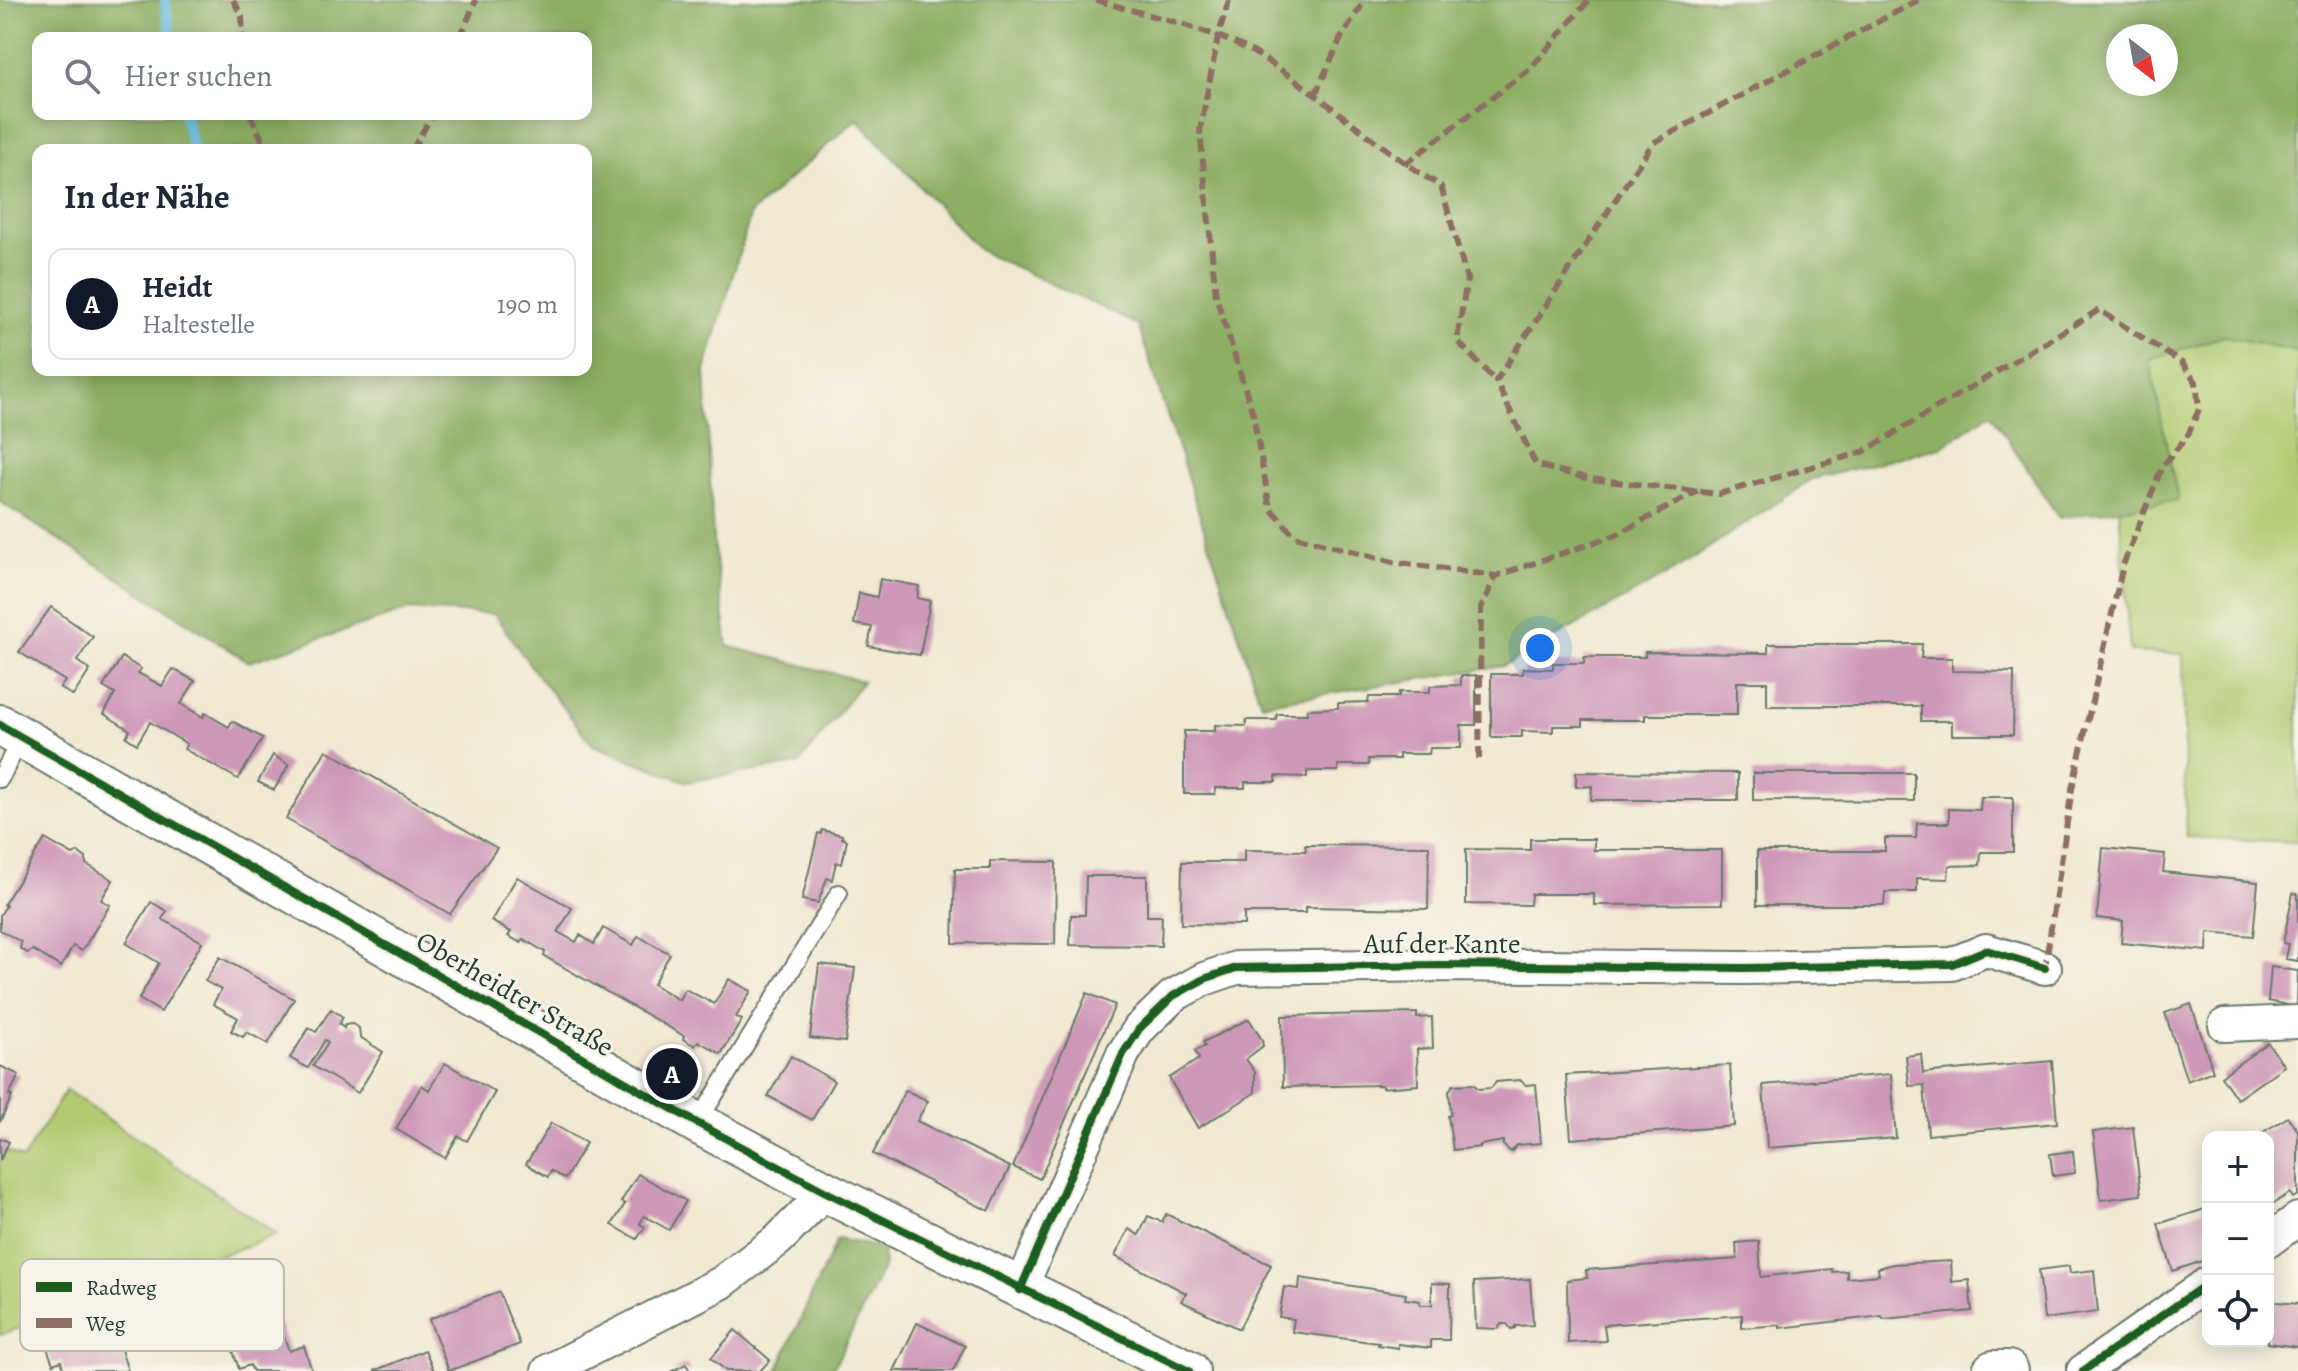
<!DOCTYPE html>
<html lang="de">
<head>
<meta charset="utf-8">
<style>
	body { margin:0; font-family:Alegreya,serif; background:#f2f2f3; color:#1f2937 }
	.controls { position:absolute; right:24px; bottom:24px; display:grid; overflow:hidden; border-radius:16px; box-shadow:0 4px 20px #0003 }
	.controls button { width:72px; height:72px; display:grid; place-items:center; padding:0; border:0; border-bottom:2px solid #e0e1e3; background:#fff; color:#1f2937; font:40px sans-serif }
	.compass { position:absolute; left:2106px; top:24px; width:72px; height:72px; border-radius:50%; background:#fff; box-shadow:0 4px 20px #0003; rotate:149deg }
	.you { position:absolute; left:1540px; top:648px; width:28px; height:28px; margin:-20px; border:6px solid #fff; border-radius:50%; background:#1a73e8; box-shadow:0 0 0 12px #1a73e833 }
	.badge { display:grid; place-items:center; width:52px; height:52px; border-radius:50%; background:#111827; color:#fff; font-size:26px; font-weight:700 }
	.pin { position:absolute; translate:-50% -50%; border:4px solid #fff; box-shadow:0 2px 8px #0006 }
	.list { margin:0; padding:0; list-style:none }
	h2 { display:flex; justify-content:space-between; align-items:center; height:104px; margin:0; padding:0 32px; font-size:34px }
	h2 small { font-size:26px; font-weight:400; color:#747a83 }
	.list li { display:grid; grid-template-columns:52px 1fr auto; gap:24px; align-items:center; box-sizing:border-box; height:112px; margin:0 16px 16px; padding:0 16px; border:2px solid #e0e1e3; border-radius:16px }
	.list b { display:block; font-size:30px; white-space:nowrap }
	.list p { margin:0; font-size:26px; white-space:nowrap; color:#747a83 }
	.list em { font-size:26px; font-style:normal; color:#747a83 }
	.icon { flex:none; width:44px; height:44px; fill:none; stroke:currentColor; stroke-width:2; stroke-linecap:round; stroke-linejoin:round }
	.map { position:relative; flex:none; width:2298px; height:1371px; overflow:hidden }
	.search { position:absolute; background:#fff; box-shadow:0 4px 20px #0003; left:32px; top:32px; width:560px; height:88px; display:flex; align-items:center; gap:20px; box-sizing:border-box; padding:0 28px; border-radius:16px; color:#747a83; font-size:30px }
	.panel { position:absolute; background:#fff; box-shadow:0 4px 20px #0003; left:32px; top:144px; width:560px; height:232px; border-radius:16px }
	.map>svg:first-child { display:block }
	.green { fill:#b2cb71; stroke:#688452; stroke-width:2 }
	.forest { fill:#8daf63; stroke:#56764c; stroke-width:2; fill-rule:evenodd }
	.lines { fill:none; stroke-linecap:round; stroke-linejoin:round }
	.stream { stroke:#6dc2e9; stroke-width:10 }
	.building { fill:#ce98b8 }
	.service-casing { stroke:#68796b; stroke-width:20 }
	.minor-casing { stroke:#68796b; stroke-width:36 }
	.tertiary-casing { stroke:#68796b; stroke-width:44 }
	.service { stroke:#fff; stroke-width:16 }
	.minor { stroke:#fff; stroke-width:32 }
	.tertiary { stroke:#fff; stroke-width:40 }
	.quiet { stroke:#8d6e63; stroke-width:6; stroke-dasharray:12 6; stroke-linecap:butt }
	.cycleway-casing { stroke:#f7f3e8; stroke-width:13 }
	.cycleway { stroke:#1b5e20; stroke-width:8 }
	.labels { text-anchor:middle; dominant-baseline:central; stroke-width:6; stroke-linejoin:round; paint-order:stroke }
	.street-label { font-size:28px; fill:#1f3d34; stroke:#f7f3e8 }
	.key { fill:#f7f3e8; stroke:#b6bcb2; stroke-width:2 }
	.key-label { font-size:22px; fill:#1f3d34 }
</style>
</head>
<body>
<div class="map">
<svg width="2298" height="1371" viewBox="0 0 2298 1371">
	<rect width="100%" height="100%" fill="#f7f3e8"/>
	<filter id="ink" filterUnits="userSpaceOnUse"><feTurbulence type="fractalNoise" baseFrequency=".0125" numOctaves="2"/><feDisplacementMap in="SourceGraphic" scale="16" xChannelSelector="R" yChannelSelector="G"/><feConvolveMatrix kernelMatrix="1 2 1 2 8 2 1 2 1" color-interpolation-filters="sRGB"/></filter>
	<filter id="wash" filterUnits="userSpaceOnUse"><feTurbulence type="fractalNoise" baseFrequency=".006" numOctaves="4" result="noise"/><feDisplacementMap in="SourceGraphic" scale="32" xChannelSelector="R" yChannelSelector="G"/><feGaussianBlur stdDeviation="1.8" result="paint"/><feColorMatrix in="noise" values="0 0 0 0 0 0 0 0 0 0 0 0 0 0 0 0 0 1.4 0 .05"/><feComposite in="paint" operator="in"/></filter>
	<g filter="url(#wash)">
		<rect width="100%" height="100%" fill="#f1e9d2"/>
		<!-- green -->
		<g class="green">
			<path d="M2224 336 2298 351V842L2186 837 2183 654 2130 652 2119 509 2178 500 2148 359Z"/>
			<path d="M66 1090 277 1235 0 1335V1161L5 1150 23 1159Z"/>
		</g>
		<!-- forest -->
		<g class="forest">
			<path d="M0 0H2298V351L2224 336 2149 359 2178 500 2059 518 1991 413 1941 447 1813 479 1672 572 1503 666 1261 704 1138 325 979 250 857 119 751 213 705 371 713 540 728 646 863 681 799 764 687 782 593 745 540 679 494 614 409 610 249 662 0 502ZM2118 36H2166V84H2118ZM38 38H586V114H38ZM38 150H586V370H38Z"/>
			<path d="M837 1239 883 1248 885 1264 832 1371H777Z"/>
		</g>
		<g class="lines">
			<!-- stream -->
			<g class="stream">
				<path d="M165 0 171 38"/>
				<path d="M184 114 193 150"/>
			</g>
		</g>
		<g id="blocks">
			<!-- building -->
			<g class="building">
				<path d="M880 579 919 586 917 598 930 601 920 655 868 646 872 627 854 624 859 593 877 597Z"/>
				<path d="M51 607 93 637 77 661 90 670 73 696 60 688 65 681 19 652Z"/>
				<path d="M1768 644H1922L1921 658H1952V671L2014 672 2013 735H1952V721H1921V706H1767V682H1737V715H1645V720H1583V726H1553V732L1522 731V737H1491V674H1523V668L1553 669V663H1584V657H1645V652L1768 653Z"/>
				<path d="M122 657 141 669 138 673 162 686 173 669 195 681 181 704 203 717 205 713 229 727 232 721 263 738 238 779 184 749 187 744 150 722 137 744 126 737 130 730 104 714 115 694 103 687Z"/>
				<path d="M1476 675V725H1461V748H1430L1429 754H1399V759H1368L1369 765H1338V771H1307V777L1276 776V782H1245V788H1215V794H1184V731H1215V725L1246 726V720H1276L1277 714H1307V709L1338 708V703L1368 702 1369 697H1399V692H1430V686L1461 685V676Z"/>
				<path d="M326 750 497 848 450 914 286 819Z"/>
				<path d="M273 755 289 765 274 790 258 782Z"/>
				<path d="M1576 772 1738 773V800H1591L1592 786 1576 787Z"/>
				<path d="M1753 773H1914V801L1753 800Z"/>
				<path d="M1981 797H2013V852H1981L1980 865 1949 866 1948 879 1917 878V892H1885L1884 905H1757V851H1885V838H1916L1917 823H1949V809L1980 810Z"/>
				<path d="M822 830 842 835V838L847 840 842 864 836 862 832 880 827 878 818 903 802 900 818 833 821 834Z"/>
				<path d="M45 839 73 855 78 852 86 858V864L113 880 101 900 110 905 82 951 73 946 61 967 33 950 28 953 20 949 21 942 0 930V915L6 906 4 904Z"/>
				<path d="M1530 839H1594V850H1722V904L1594 905V894H1531L1530 905 1466 904V849L1530 850Z"/>
				<path d="M1305 845 1429 846 1428 909 1305 907V913H1244V925L1181 924 1182 862H1244V850L1306 851Z"/>
				<path d="M2103 848 2165 854 2163 872 2258 882 2253 936 2208 932 2207 951 2121 943 2123 921 2097 918Z"/>
				<path d="M990 861 1056 862 1055 944 953 943 955 869H990Z"/>
				<path d="M1086 876H1147V916H1162L1161 946 1070 945 1071 915H1085Z"/>
				<path d="M517 877 572 908 558 932 576 942 580 935 594 944 603 928 633 945 638 936 670 954 653 984 679 1000 685 989 714 1004 729 979 751 991 736 1017 742 1020 721 1054 698 1041 695 1046 683 1039 684 1036 544 956 545 952 523 939 521 943 508 936 511 932 491 921Z"/>
				<path d="M2293 893 2298 894V961L2285 959 2288 944 2283 943Z"/>
				<path d="M151 902 167 911 162 919 202 942 161 1012 139 999 159 963 126 943Z"/>
				<path d="M220 957 294 999 268 1044 247 1032 243 1037 231 1031 238 1018 213 1004 221 990 205 981Z"/>
				<path d="M819 964 855 968 845 1042 810 1038Z"/>
				<path d="M2271 967 2298 971 2297 1007 2268 1001Z"/>
				<path d="M1087 993 1115 1005 1040 1179 1013 1167Z"/>
				<path d="M2191 1004 2213 1071 2187 1081 2165 1013Z"/>
				<path d="M331 1009 343 1017 339 1024 344 1028 345 1025 352 1024 359 1028 360 1037 383 1052 358 1093 313 1066 328 1042 325 1040 308 1068 290 1058 309 1028 316 1032Z"/>
				<path d="M1417 1013V1018L1432 1017 1433 1048 1417 1049 1418 1085 1382 1088V1085L1283 1087 1282 1016Z"/>
				<path d="M1249 1019 1262 1040 1263 1046 1246 1059 1255 1072V1093L1198 1128 1169 1078 1199 1059 1195 1051 1205 1046 1203 1042Z"/>
				<path d="M2268 1043 2284 1066 2237 1099 2221 1076Z"/>
				<path d="M1921 1054 1923 1073 2052 1061 2057 1123 1928 1135 1924 1085 1909 1086 1906 1056Z"/>
				<path d="M791 1056 834 1081 812 1120 768 1096Z"/>
				<path d="M445 1063 495 1092 467 1141 458 1136 445 1158 396 1129 422 1085 429 1090Z"/>
				<path d="M1730 1065 1734 1126 1571 1139 1566 1075Z"/>
				<path d="M0 1066 19 1075 9 1095 12 1096 0 1122Z"/>
				<path d="M1891 1074 1896 1138 1767 1148 1763 1085Z"/>
				<path d="M1520 1080 1526 1085 1536 1084 1541 1143 1517 1145 1511 1152 1503 1145V1141L1480 1145V1147L1453 1150 1448 1116 1451 1115 1449 1091 1453 1085 1473 1084 1479 1089 1491 1088 1496 1082Z"/>
				<path d="M905 1090 928 1101 917 1121 1010 1167 989 1211 873 1154Z"/>
				<path d="M2288 1117 2298 1131V1195L2293 1198 2290 1193 2268 1207V1137H2255Z"/>
				<path d="M551 1123 586 1143 565 1179 551 1171 548 1177 526 1164Z"/>
				<path d="M2133 1127 2141 1195 2101 1200 2093 1132Z"/>
				<path d="M0 1138 9 1142 0 1160Z"/>
				<path d="M2073 1151 2075 1173 2053 1176 2050 1154Z"/>
				<path d="M638 1174 686 1201 669 1230 644 1216 640 1224 645 1227 637 1239 612 1225 625 1204 621 1202Z"/>
				<path d="M2208 1208V1259L2173 1271 2158 1224Z"/>
				<path d="M1166 1214 1271 1265 1239 1329 1181 1301 1186 1293 1115 1256 1129 1229 1139 1235 1148 1216 1162 1222Z"/>
				<path d="M1759 1241 1761 1277 1832 1269 1833 1272 1847 1271V1278L1879 1275 1878 1268 1893 1264 1951 1261 1952 1282 1969 1280 1972 1311 1883 1319 1882 1316 1780 1328V1325L1742 1328V1315L1604 1325 1606 1341 1568 1343 1567 1280 1587 1278 1586 1270 1737 1259 1736 1243Z"/>
				<path d="M2069 1266 2070 1273 2094 1270 2098 1312 2044 1319 2039 1270Z"/>
				<path d="M233 1267 244 1298 255 1294 266 1326 279 1322 289 1351 304 1346 312 1371H253L250 1365 239 1369 229 1339 218 1343 207 1311 193 1316 182 1285Z"/>
				<path d="M1300 1278 1406 1294 1405 1299 1420 1301V1305H1432V1283L1450 1284 1449 1340H1431V1348L1398 1344V1348L1378 1345 1379 1343 1292 1332 1294 1319 1279 1317 1284 1287 1299 1289Z"/>
				<path d="M1530 1279 1533 1325 1515 1326V1328L1511 1329 1507 1324H1501L1498 1329 1476 1328 1474 1282Z"/>
				<path d="M499 1292 520 1344 449 1371 429 1319Z"/>
				<path d="M2268 1301 2298 1304V1347L2268 1343Z"/>
				<path d="M88 1315 100 1346 118 1341 128 1371H64L61 1361 53 1364 41 1332Z"/>
				<path d="M917 1323 965 1346 953 1371H894Z"/>
				<path d="M735 1330 770 1360 760 1371H726L711 1358Z"/>
				<path d="M425 1350 434 1371H374Z"/>
				<path d="M686 1364 690 1371H672Z"/>
			</g>
		</g>
	</g>
	<g filter="url(#ink)">
		<use href="#blocks" fill-opacity="0" stroke="#68796b" stroke-width="2"/>
		<g class="lines">
			<defs>
				<g id="service">
					<path d="M0 779 21 738"/>
					<path d="M698 1122 839 893"/>
				</g>
				<g id="minor">
					<path d="M2225 1025 2298 1022"/>
					<path d="M2268 1241 2298 1219"/>
					<path d="M1020 1290 1123 1054 1139 1029 1173 996 1204 979 1236 968 1439 965 1744 968 1952 964 1986 950 2045 968"/>
					<path d="M548 1371 721 1283 778 1240 826 1192"/>
					<path d="M2083 1371 2208 1283"/>
				</g>
				<g id="tertiary">
					<path d="M0 725 697 1123 826 1192 1189 1371"/>
					<path d="M1993 1371H2008"/>
				</g>
			</defs>
			<!-- service casing -->
			<use href="#service" class="service-casing"/>
			<!-- minor casing -->
			<use href="#minor" class="minor-casing"/>
			<!-- tertiary casing -->
			<use href="#tertiary" class="tertiary-casing"/>
			<!-- service -->
			<use href="#service" class="service"/>
			<!-- minor -->
			<use href="#minor" class="minor"/>
			<!-- tertiary -->
			<use href="#tertiary" class="tertiary"/>
			<!-- quiet -->
			<g class="quiet">
				<path d="M233 0 242 16 243 38"/>
				<path d="M1096 0C1147 16 1212 28 1258 55 1322 94 1376 148 1441 186L1467 279 1457 341 1496 381"/>
				<path d="M1229 0 1218 37 1200 131 1216 296 1253 414 1270 508 1295 536 1393 562 1496 576 1616 535 1698 491"/>
				<path d="M1918 0 1653 143 1496 381 1536 465 1591 479 1719 494 1863 452 2099 310 2182 363 2196 382 2199 409 2188 435 2162 467 2123 565 2072 789 2045 968 2039 966"/>
				<path d="M460 38 476 0"/>
				<path d="M1315 95 1341 38 1365 0"/>
				<path d="M250 114 267 150"/>
				<path d="M412 150 433 114"/>
				<path d="M1405 164 1531 68 1589 0"/>
				<path d="M1479 759 1481 608 1496 576"/>
			</g>
			<defs>
				<g id="cycleway">
					<path d="M0 725 697 1123 826 1192 1189 1371"/>
					<path d="M1020 1290 1123 1054 1139 1029 1173 996 1204 979 1236 968 1439 965 1744 968 1952 964 1986 950 2045 968"/>
					<path d="M2083 1371 2208 1283"/>
				</g>
			</defs>
			<!-- cycleway casing -->
			<use href="#cycleway" class="cycleway-casing"/>
			<!-- cycleway -->
			<use href="#cycleway" class="cycleway"/>
		</g>
	</g>
	<g class="labels">
		<!-- street labels -->
		<g class="street-label">
			<text x="1442" y="944">Auf der Kante</text>
			<text transform="translate(515 994) rotate(30)">Oberheidter Straße</text>
		</g>
	</g>
	<!-- legend -->
	<rect x="20" y="1259" width="264" height="92" rx="12" class="key"/>
	<rect x="36" y="1282" width="36" height="10" fill="#1b5e20"/>
	<rect x="36" y="1318" width="36" height="10" fill="#8d6e63"/>
	<g class="key-label">
		<text x="86" y="1295">Radweg</text>
		<text x="86" y="1331">Weg</text>
	</g>
</svg>
<div class="controls">
<button>+</button>
<button>−</button>
<button><svg class="icon" aria-label="locate" viewBox="0 0 24 24"><circle cx="12" cy="12" r="6"/><path d="M12 2v4M12 18v4M2 12h4M18 12h4"/></svg></button>
</div>
<svg class="compass" viewBox="-18 -18 36 36"><path d="M0-13l5 13h-10z" fill="#e53935"/><path d="M0 13l5-13h-10z" fill="#747a83"/></svg>
<div class="you"></div>
<div class="pin badge" style="left:672px;top:1074px">A</div>
<div class="search"><svg class="icon" aria-label="search" viewBox="0 0 24 24"><circle cx="10" cy="10" r="6"/><path d="M15 15l6 6"/></svg>Hier suchen</div>
<section class="panel">
<h2>In der Nähe<small></small></h2>
<ul class="list">
<li><span class="badge">A</span><div><b>Heidt</b><p>Haltestelle</p></div><em>190 m</em></li>
</ul>
</section>
</div>
</body>
</html>
